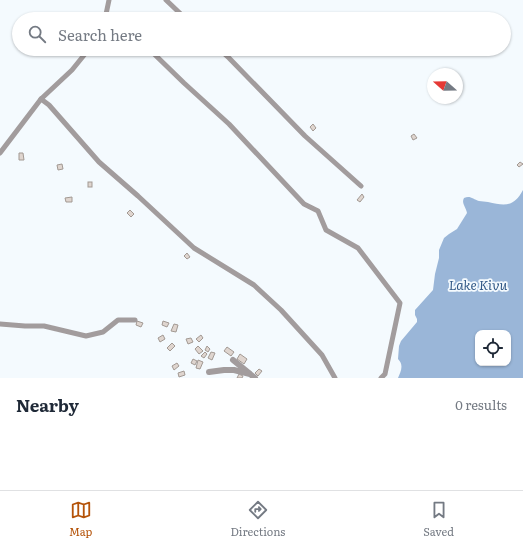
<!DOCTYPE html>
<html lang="en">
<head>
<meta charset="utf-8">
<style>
	body { margin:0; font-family:Literata,serif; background:#f2f2f3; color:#1f2937 }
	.controls { position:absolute; right:12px; bottom:12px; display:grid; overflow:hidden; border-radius:8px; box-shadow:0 1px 3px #0004 }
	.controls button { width:36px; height:36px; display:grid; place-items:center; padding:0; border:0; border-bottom:1px solid #e0e1e3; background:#fff; color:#1f2937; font:20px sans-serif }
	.compass { position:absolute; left:427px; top:68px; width:36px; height:36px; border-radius:50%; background:#fff; box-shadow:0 1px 3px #0004; rotate:290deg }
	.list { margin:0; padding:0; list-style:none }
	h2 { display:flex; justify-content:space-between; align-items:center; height:52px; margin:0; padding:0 16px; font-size:17px }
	h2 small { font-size:13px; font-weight:400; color:#747a83 }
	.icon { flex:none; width:22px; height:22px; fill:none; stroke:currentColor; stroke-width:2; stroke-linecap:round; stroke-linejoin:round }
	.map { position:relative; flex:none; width:523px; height:378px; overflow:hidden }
	.search { position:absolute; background:#fff; box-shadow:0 1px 3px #0004; left:12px; right:12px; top:12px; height:44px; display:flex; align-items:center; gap:10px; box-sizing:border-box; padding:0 14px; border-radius:22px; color:#747a83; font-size:15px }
	.sheet { height:112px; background:#fff }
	nav { display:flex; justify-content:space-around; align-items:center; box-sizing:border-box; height:56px; border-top:1px solid #e0e1e3; background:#fff; font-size:11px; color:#747a83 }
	nav a { display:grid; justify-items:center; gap:2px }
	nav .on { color:#b45309 }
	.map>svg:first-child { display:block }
	.water { fill:#9ab6d8; fill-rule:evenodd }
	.building { fill:#dfd5cf; stroke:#a29993 }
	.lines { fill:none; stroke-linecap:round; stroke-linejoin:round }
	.minor { stroke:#a29c9d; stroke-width:5 }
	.tertiary { stroke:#a29c9d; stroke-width:6 }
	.labels { text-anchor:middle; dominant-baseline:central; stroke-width:3.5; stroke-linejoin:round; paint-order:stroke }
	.water-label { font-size:13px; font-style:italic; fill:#325987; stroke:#f4fafe }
</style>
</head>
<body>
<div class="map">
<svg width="523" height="378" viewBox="0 0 523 378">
	<rect width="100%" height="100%" fill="#f4fafe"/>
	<!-- water -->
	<path class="water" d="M523 190V378H398C401 371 404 365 398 359L399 346 401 341 417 322V319L415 315V310L433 290 435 274 439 258V250L444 238 449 234 457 229 467 213C466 207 461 203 464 198 470 195 473 199 479 201 482 201 485 202 488 202 505 206 514 207 523 190ZM478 333H508V363H478Z"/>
	<!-- building -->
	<g class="building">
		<path d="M313 124 316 128 313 131 310 127Z"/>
		<path d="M414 134 417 138 413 140 411 136Z"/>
		<path d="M19 153H23L24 160H19Z"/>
		<path d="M520 162 523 164 519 167 517 165Z"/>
		<path d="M62 164 63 169 58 170 57 165Z"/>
		<rect x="88" y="182" width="4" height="5"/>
		<path d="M362 194 364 197 360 202 357 200Z"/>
		<path d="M72 197V202H66L65 198Z"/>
		<path d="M130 210 134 214 131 217 127 213Z"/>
		<path d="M187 253 190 257 187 259 184 256Z"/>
		<path d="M137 321 143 323 141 327 136 325Z"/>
		<path d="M163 321 169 323 167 327 162 325Z"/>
		<path d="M174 324 178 325 176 332 171 331Z"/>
		<path d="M163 335 165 339 160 342 158 338Z"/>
		<path d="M201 335 203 338 199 342 196 339Z"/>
		<path d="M191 338 193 342 188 344 186 339Z"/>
		<path d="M172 343 175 346 170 351 167 348Z"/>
		<path d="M198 346 203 351 199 354 195 349Z"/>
		<path d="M207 346 210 349 208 352 205 350Z"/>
		<path d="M227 347 234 352 231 356 224 351Z"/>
		<path d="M205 352 207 354 204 358 201 356Z"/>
		<path d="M211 352 215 353 212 360 208 358Z"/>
		<path d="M240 354 247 359 244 364 237 359Z"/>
		<path d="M193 359 197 361 195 365 191 363Z"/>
		<path d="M198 360 203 362 200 369 196 368Z"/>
		<path d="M177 363 179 366 174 370 172 366Z"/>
		<path d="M259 369 262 371 258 376 255 373Z"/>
		<path d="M184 371 185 375 179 377 178 373Z"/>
		<path d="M239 374 243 376 242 378H237Z"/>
	</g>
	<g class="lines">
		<!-- minor -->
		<g class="minor">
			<path d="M166 0 186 19"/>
			<path d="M105 19 109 0"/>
			<path d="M149 49 184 83 229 124 304 204 318 211 326 230 358 248 400 303 385 374 381 378"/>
			<path d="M219 49 229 58 305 136 361 186"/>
			<path d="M41 99 49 105 99 162 138 196 194 248 254 285 281 310 322 355 335 378"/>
			<path d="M0 153 41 99 72 70 89 49"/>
			<path d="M0 324 25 326H44L86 336 103 332 118 320H135"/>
		</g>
		<!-- tertiary -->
		<g class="tertiary">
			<path d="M233 360 249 373"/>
			<path d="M209 372 224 370H234L250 374 255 378"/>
		</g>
	</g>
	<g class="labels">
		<!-- water labels -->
		<g class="water-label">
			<text x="478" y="284">Lake Kivu</text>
		</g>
	</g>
</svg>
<div class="controls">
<button><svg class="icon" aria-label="locate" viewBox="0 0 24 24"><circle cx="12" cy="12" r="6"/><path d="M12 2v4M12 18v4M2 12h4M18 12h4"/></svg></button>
</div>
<svg class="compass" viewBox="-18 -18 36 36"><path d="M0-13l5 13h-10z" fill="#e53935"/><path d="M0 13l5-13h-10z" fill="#747a83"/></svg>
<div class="search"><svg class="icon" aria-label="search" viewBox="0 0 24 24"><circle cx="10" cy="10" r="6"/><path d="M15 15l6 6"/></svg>Search here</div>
</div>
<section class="sheet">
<h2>Nearby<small>0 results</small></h2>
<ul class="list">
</ul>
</section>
<nav>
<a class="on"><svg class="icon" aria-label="map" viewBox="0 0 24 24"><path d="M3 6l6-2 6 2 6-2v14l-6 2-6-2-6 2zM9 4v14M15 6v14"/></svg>Map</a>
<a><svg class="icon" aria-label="directions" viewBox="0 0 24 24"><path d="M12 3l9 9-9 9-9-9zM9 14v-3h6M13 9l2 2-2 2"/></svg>Directions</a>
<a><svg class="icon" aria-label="saved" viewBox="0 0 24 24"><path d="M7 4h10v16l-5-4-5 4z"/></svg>Saved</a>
</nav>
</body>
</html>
